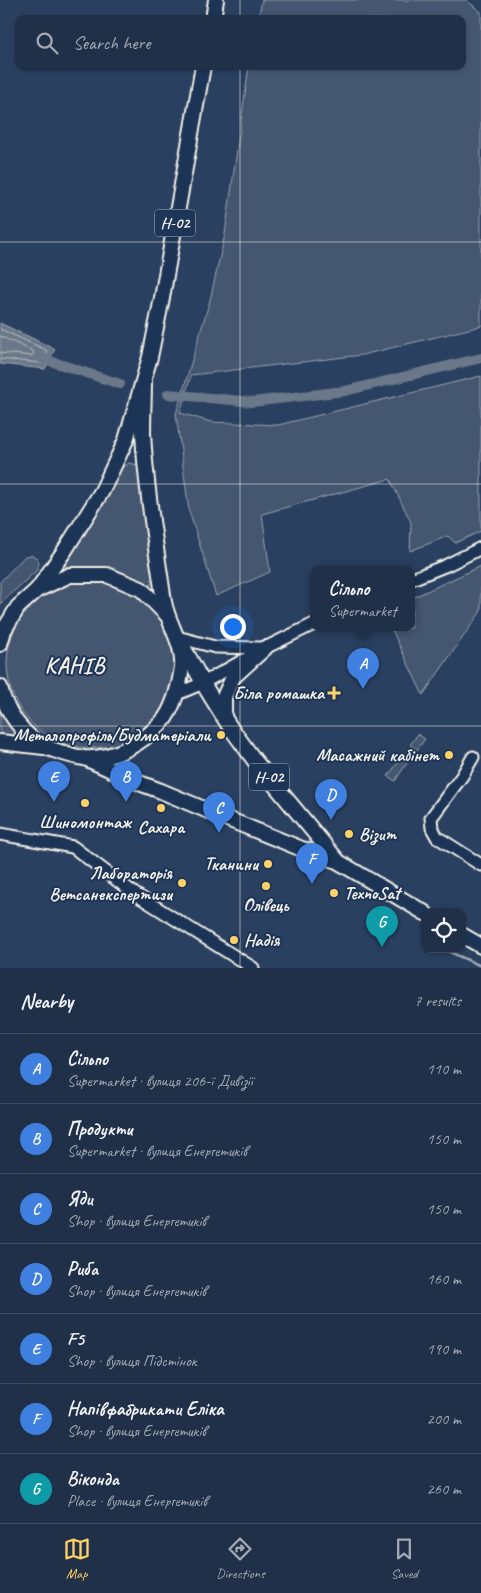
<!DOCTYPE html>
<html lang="en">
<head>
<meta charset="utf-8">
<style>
	body { margin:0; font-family:Caveat,sans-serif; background:#2d3c52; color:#f1f3f6 }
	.controls { position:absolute; right:15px; bottom:15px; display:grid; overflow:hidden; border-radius:10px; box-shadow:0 1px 4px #0004 }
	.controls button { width:45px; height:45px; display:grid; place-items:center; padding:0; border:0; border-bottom:1px solid #3d4b60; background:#203048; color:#f1f3f6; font:25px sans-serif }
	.you { position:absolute; left:232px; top:626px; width:18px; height:18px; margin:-12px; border:4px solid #fff; border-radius:50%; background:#1a73e8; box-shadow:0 0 0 8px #1a73e833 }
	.badge { display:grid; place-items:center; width:32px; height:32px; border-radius:50%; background:#ffd166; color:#fff; font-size:16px; font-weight:700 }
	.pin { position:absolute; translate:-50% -41px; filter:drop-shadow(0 1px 2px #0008) }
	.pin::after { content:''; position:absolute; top:26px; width:18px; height:15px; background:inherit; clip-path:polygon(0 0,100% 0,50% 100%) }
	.popup { position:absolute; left:310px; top:566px; width:105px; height:65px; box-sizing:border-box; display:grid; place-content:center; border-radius:10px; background:#203048; filter:drop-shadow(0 1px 4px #0005); font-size:16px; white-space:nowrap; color:#a2a9b4 }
	.popup b { font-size:19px; color:#f1f3f6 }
	.popup::after { content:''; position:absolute; left:50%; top:100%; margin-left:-10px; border:10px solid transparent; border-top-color:#203048 }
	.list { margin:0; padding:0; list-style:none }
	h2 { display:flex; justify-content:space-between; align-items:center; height:65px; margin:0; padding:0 20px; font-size:21px }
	h2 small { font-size:16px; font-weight:400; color:#a2a9b4 }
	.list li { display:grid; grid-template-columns:32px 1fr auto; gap:15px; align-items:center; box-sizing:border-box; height:70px; padding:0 20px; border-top:1px solid #3d4b60 }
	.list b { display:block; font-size:19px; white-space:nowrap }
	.list p { margin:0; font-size:16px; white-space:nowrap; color:#a2a9b4 }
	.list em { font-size:16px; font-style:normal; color:#a2a9b4 }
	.icon { flex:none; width:28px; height:28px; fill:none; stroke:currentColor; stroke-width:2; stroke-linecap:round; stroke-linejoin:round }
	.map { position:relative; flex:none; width:481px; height:968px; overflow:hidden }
	.search { position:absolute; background:#203048; box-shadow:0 1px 4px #0004; left:15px; right:15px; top:15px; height:55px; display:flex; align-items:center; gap:12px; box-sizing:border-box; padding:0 18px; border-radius:10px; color:#a2a9b4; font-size:19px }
	.sheet { height:555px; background:#203048 }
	nav { display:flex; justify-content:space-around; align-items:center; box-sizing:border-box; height:70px; border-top:1px solid #3d4b60; background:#203048; font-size:14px; color:#a2a9b4 }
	nav a { display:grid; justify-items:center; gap:2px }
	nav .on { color:#ffd166 }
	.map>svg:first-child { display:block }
	.green { fill:#445771; stroke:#9ca4ac }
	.water { fill:#6a788a; stroke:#a1a8b0 }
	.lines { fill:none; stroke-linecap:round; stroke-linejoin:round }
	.shore { stroke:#bdc1c2; stroke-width:1 }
	.stream { stroke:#a1a8b0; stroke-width:2.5 }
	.canal { stroke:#6a788a; stroke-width:10 }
	.minor-casing { stroke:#f4f1e8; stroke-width:15 }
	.major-casing { stroke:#f4f1e8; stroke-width:18 }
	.minor { stroke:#1d3557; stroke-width:11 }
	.major { stroke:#1d3557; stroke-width:14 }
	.grid { fill:none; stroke:#f4f1e8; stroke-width:1; stroke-opacity:0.55 }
	.poi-dot { fill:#ffd166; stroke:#1d3557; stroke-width:2 }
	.labels { text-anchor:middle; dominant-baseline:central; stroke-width:4; stroke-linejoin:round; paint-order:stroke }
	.shield { fill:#1d3557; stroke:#b4b9bc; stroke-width:1 }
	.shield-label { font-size:16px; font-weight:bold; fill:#f4f1e8 }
	.poi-label { font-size:18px; font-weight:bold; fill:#f4f1e8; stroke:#1d3557; text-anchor:end }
	.district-label { font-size:22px; font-weight:bold; letter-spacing:1px; fill:#f4f1e8; stroke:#1d3557 }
</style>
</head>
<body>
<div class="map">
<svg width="481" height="968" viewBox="0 0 481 968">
	<rect width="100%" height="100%" fill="#2a4060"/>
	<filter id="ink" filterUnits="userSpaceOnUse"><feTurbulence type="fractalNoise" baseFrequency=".02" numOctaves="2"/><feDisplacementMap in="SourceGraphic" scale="10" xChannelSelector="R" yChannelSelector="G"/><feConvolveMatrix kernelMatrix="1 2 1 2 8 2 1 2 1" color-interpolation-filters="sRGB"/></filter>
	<g filter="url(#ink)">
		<!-- green -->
		<g class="green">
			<path d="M262 0H466L481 12V326L362 355 191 375 180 413 211 422 278 425 481 376V531L455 543 448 536 410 551 411 522 390 479 262 514 270 572 216 596 189 511 176 414 210 300 225 234 249 66H462V19H258Z"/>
			<path d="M129 463 138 465 155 583 146 586C138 581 130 575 121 572 103 566 82 573 65 566L64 559 117 471Z"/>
			<path d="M32 555 37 558 39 563 36 571 0 604V582L25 556Z"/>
			<path d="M481 566V611L423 695 391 628H412V598Z"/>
			<circle cx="91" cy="664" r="84"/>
			<path d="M0 707 15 729 13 737 0 740Z"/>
			<path d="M418 734 425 739 417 750 410 745Z"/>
			<path d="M405 753 411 757 395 781 388 776Z"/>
		</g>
		<!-- water -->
		<path class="water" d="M0 323 55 349 45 369 0 364Z"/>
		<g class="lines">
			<!-- shore -->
			<g class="shore">
				<path d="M0 329 46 350 47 352 41 363 0 359"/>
				<path d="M0 336 33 351 34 354 32 356 0 353"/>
			</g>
			<!-- stream -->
			<path class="stream" d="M443 949 481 966"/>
			<!-- canal -->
			<g class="canal">
				<path d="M38 357 120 384"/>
				<path d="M168 394 252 402 345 391 481 358"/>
			</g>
			<defs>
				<g id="minor">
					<path d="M412 579 447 565 481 548"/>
					<path d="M177 637 215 647 263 648"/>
					<path d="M177 694 203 683 265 648 314 624"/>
					<path d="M473 757 462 776 431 818 432 828 437 837 481 865"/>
					<path d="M0 834 73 847 135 894 253 968"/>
				</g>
				<g id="major">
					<path d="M213 19 216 0"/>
					<path d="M37 590 65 550 102 491 126 440 150 357 162 298 203 66"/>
					<path d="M0 644 4 630 18 607 37 590 70 575H107L141 589 166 614"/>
					<path d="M182 645 207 690 230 727 255 761 337 860"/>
					<path d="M0 687C5 711 25 739 48 748 57 751 74 757 84 758 114 760 141 744 161 723 173 711 180 684 182 667 184 644 168 624 164 602 156 546 146 490 143 433 143 415 144 397 144 380"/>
					<path d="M224 717V697L233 677 265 648"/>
					<path d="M0 742 44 747"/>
					<path d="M87 759 142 784 161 791 225 818 302 849 337 861 425 913"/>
					<path d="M462 935 481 946"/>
				</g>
			</defs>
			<!-- minor casing -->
			<use href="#minor" class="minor-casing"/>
			<!-- major casing -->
			<use href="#major" class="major-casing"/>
			<!-- minor -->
			<use href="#minor" class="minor"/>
			<!-- major -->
			<use href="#major" class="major"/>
		</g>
	</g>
	<!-- grid -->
	<path class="grid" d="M240 0V19M240 66V968M0 242H481M0 484H481M0 726H481"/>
	<!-- markers -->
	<g class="poi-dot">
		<path d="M331.5 685.5h5v5h5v5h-5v5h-5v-5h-5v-5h5z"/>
		<circle cx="221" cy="735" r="5"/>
		<circle cx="449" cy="755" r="5"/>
		<circle cx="85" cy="803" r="5"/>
		<circle cx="161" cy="808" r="5"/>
		<circle cx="349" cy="834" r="5"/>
		<circle cx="268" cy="864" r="5"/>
		<circle cx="182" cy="883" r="5"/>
		<circle cx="266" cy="886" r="5"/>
		<circle cx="334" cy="893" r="5"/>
		<circle cx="234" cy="940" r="5"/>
	</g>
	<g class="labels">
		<!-- shield labels -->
		<g class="shield">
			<rect x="155" y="209.5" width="40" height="27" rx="4"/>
			<rect x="249" y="763.5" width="40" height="27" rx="4"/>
		</g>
		<g class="shield-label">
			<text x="175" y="223">Н-02</text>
			<text x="269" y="777">Н-02</text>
		</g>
		<!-- poi labels -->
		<g class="poi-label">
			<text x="324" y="693">Біла ромашка</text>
			<text x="211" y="735">Металопрофіль/Будматеріали</text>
			<text x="439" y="755">Масажний кабінет</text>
			<text x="85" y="822" text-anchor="middle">Шиномонтаж</text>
			<text x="161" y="827" text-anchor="middle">Сахара</text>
			<text x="359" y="834" text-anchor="start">Візит</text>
			<text x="258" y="864">Тканини</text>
			<text x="172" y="873">Лабораторія<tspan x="172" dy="21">Ветсанекспертизи</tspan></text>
			<text x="344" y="893" text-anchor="start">TexnoSat</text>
			<text x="266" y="905" text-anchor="middle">Олівець</text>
			<text x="244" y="940" text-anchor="start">Надія</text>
		</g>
		<!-- district labels -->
		<g class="district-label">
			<text x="75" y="666">КАНІВ</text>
		</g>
	</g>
</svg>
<div class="controls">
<button><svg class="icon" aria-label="locate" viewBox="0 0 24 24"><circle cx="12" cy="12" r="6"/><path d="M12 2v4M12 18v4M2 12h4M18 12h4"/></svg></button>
</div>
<div class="you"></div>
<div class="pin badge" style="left:363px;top:689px;background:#3f7fe0">A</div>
<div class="popup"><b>Сільпо</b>Supermarket</div>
<div class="pin badge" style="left:126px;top:802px;background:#3f7fe0">B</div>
<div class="pin badge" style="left:219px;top:833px;background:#3f7fe0">C</div>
<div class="pin badge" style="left:331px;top:820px;background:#3f7fe0">D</div>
<div class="pin badge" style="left:54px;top:802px;background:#3f7fe0">E</div>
<div class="pin badge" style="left:312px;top:884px;background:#3f7fe0">F</div>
<div class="pin badge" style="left:382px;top:947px;background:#0f9aa8">G</div>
<div class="search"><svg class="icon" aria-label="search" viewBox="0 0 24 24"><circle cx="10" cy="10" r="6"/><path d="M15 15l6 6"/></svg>Search here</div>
</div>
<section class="sheet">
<h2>Nearby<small>7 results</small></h2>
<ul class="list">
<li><span class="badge" style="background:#3f7fe0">A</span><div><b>Сільпо</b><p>Supermarket · вулиця 206-ї Дивізії</p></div><em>110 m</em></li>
<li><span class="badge" style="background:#3f7fe0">B</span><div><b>Продукти</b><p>Supermarket · вулиця Енергетиків</p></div><em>150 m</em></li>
<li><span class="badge" style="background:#3f7fe0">C</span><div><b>Яди</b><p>Shop · вулиця Енергетиків</p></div><em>150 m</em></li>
<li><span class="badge" style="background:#3f7fe0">D</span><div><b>Риба</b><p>Shop · вулиця Енергетиків</p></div><em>160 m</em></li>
<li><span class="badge" style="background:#3f7fe0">E</span><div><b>F5</b><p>Shop · вулиця Підстінок</p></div><em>190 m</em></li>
<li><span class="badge" style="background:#3f7fe0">F</span><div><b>Напівфабрикати Еліка</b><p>Shop · вулиця Енергетиків</p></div><em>200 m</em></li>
<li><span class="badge" style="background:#0f9aa8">G</span><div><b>Віконда</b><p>Place · вулиця Енергетиків</p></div><em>260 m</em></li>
</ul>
</section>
<nav>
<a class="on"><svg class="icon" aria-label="map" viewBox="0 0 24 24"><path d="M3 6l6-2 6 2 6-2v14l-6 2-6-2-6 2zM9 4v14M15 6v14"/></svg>Map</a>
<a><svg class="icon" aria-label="directions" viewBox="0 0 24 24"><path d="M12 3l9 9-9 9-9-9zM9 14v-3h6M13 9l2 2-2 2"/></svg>Directions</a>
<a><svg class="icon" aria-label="saved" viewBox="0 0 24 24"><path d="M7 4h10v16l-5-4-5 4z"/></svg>Saved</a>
</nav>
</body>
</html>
